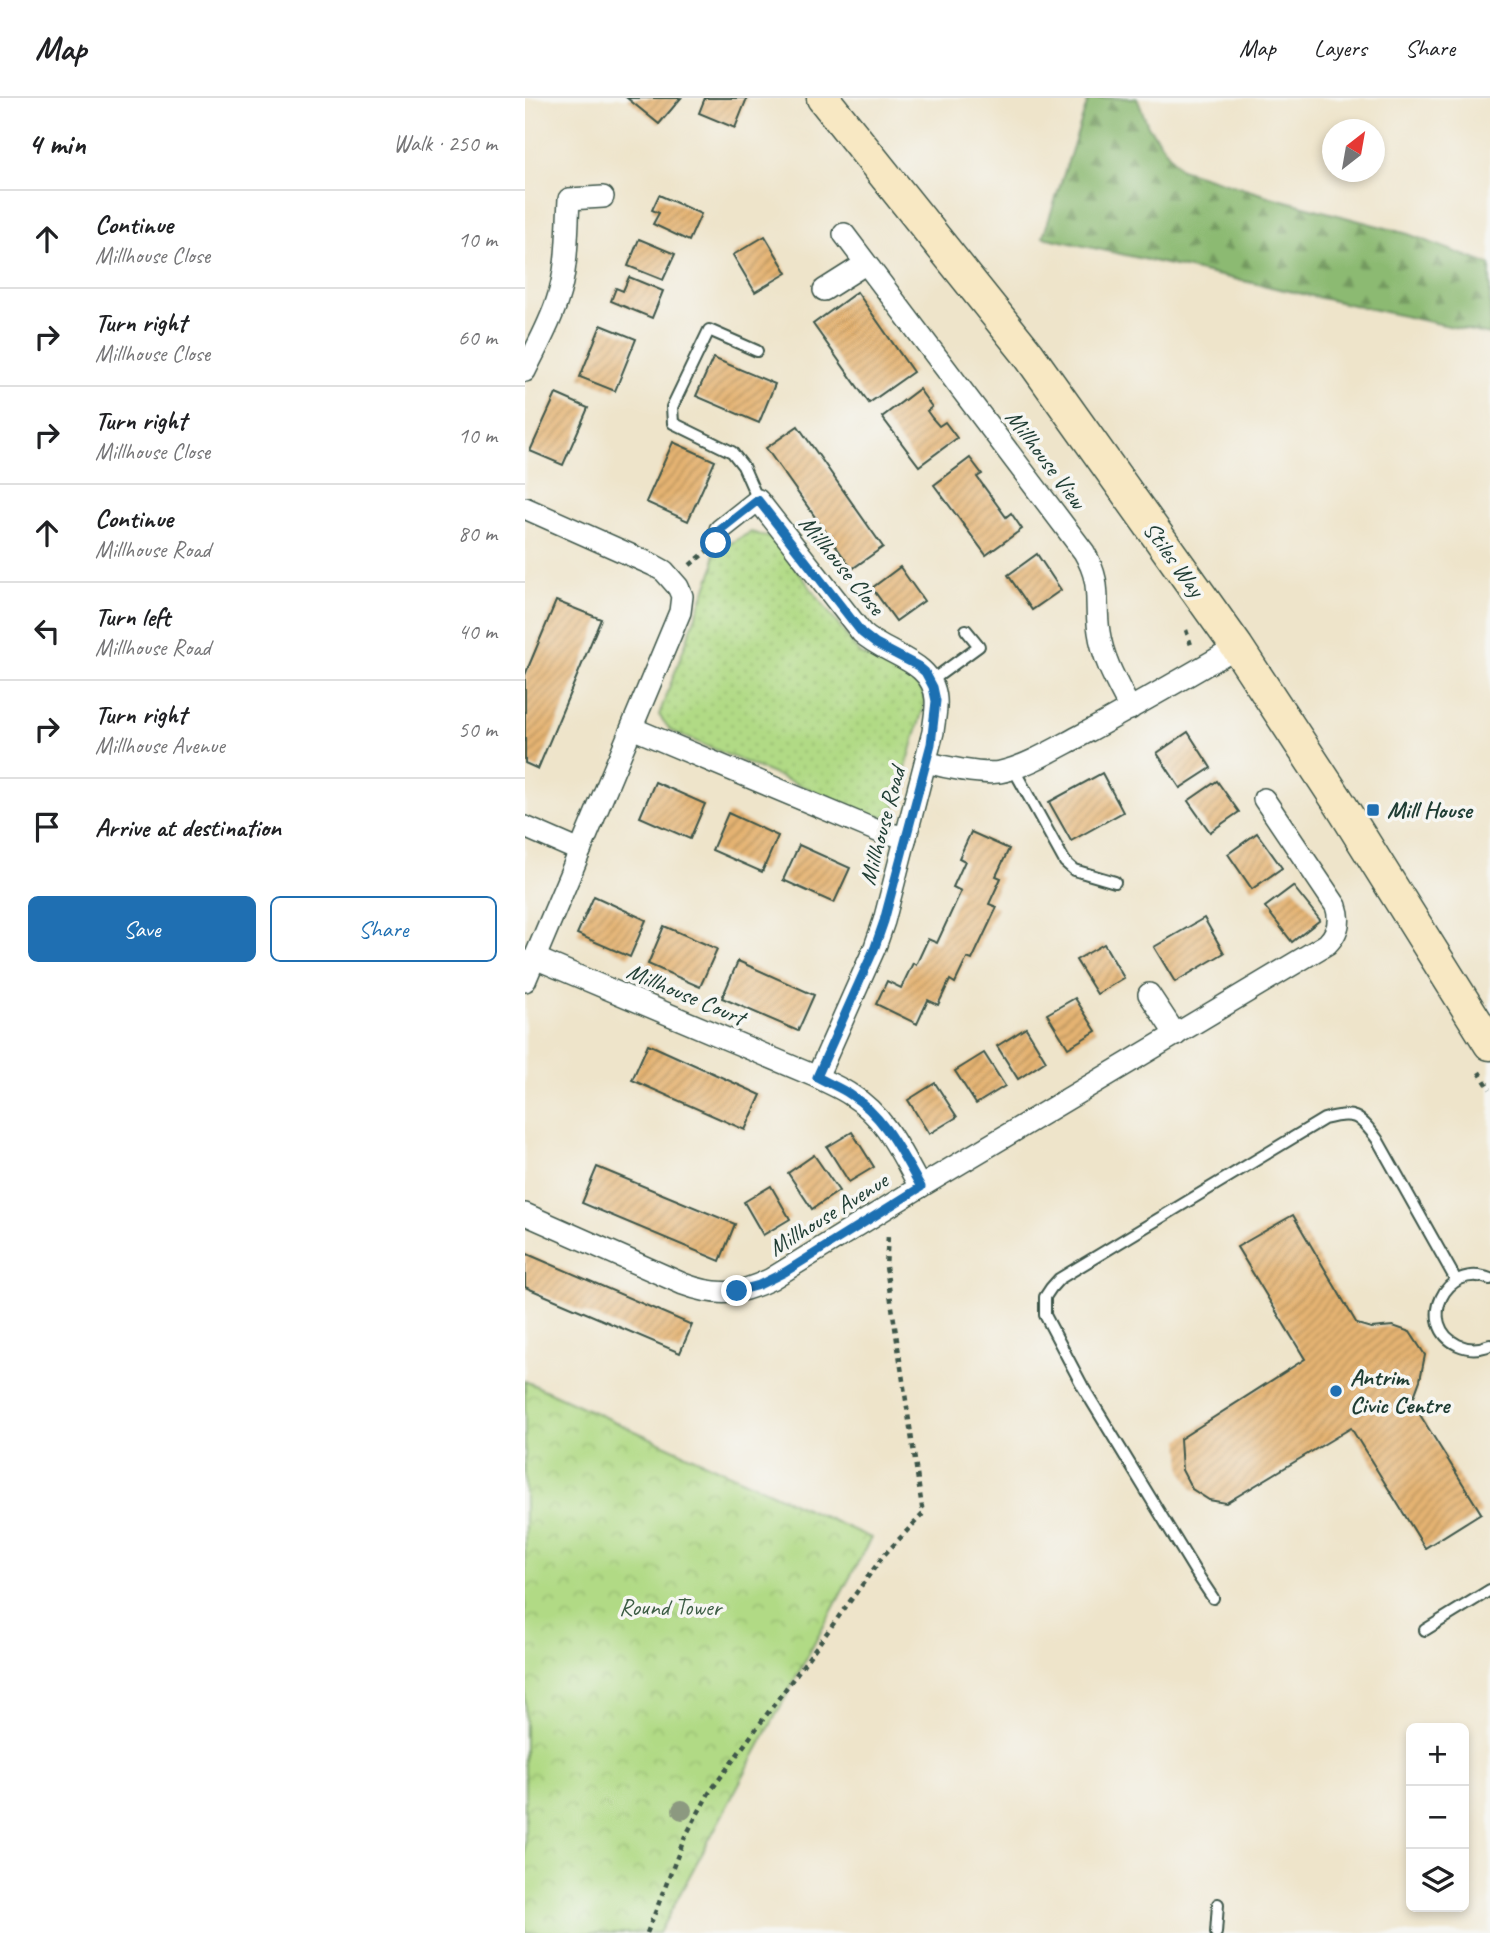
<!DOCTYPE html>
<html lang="en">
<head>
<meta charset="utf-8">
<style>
	body { margin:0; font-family:Caveat,sans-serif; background:#f2f2f2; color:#202124 }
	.controls { position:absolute; right:21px; bottom:21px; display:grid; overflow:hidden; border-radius:10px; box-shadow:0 4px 10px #0003 }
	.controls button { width:63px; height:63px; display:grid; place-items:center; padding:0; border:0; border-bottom:2px solid #e0e0e0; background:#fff; color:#202124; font:35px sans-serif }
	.compass { position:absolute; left:797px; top:21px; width:63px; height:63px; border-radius:50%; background:#fff; box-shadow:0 4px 10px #0003; rotate:31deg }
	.stop { position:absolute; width:21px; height:21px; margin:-16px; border:5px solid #1f6fb2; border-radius:50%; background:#fff }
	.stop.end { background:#1f6fb2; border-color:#fff; box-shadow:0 2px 7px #0008 }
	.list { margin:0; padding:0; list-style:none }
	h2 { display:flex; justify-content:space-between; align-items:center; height:91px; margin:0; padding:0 28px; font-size:30px }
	h2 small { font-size:23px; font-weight:400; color:#757577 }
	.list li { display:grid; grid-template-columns:46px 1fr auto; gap:21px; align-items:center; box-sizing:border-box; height:98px; padding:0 28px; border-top:2px solid #e0e0e0 }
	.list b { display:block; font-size:26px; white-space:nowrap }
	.list p { margin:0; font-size:23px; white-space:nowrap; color:#757577 }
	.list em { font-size:23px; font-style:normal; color:#757577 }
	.actions { display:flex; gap:14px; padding:21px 28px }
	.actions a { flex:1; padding:16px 0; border:2px solid #1f6fb2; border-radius:10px; text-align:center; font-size:24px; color:#1f6fb2 }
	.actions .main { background:#1f6fb2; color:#fff }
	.icon { flex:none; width:38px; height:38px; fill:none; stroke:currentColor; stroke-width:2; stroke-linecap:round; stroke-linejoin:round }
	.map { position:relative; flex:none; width:965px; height:1835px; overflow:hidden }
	header { display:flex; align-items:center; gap:42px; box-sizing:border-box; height:98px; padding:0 35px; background:#fff; border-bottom:2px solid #e0e0e0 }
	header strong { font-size:33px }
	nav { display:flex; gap:38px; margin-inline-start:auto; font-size:24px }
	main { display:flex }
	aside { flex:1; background:#fff }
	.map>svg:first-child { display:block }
	.grass { fill:url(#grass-dots); stroke:#688c5c; stroke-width:2 }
	.forest { fill:url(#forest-firs); stroke:#567c53; stroke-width:2 }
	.park { fill:url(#park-crowns); stroke:#688c5c; stroke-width:2 }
	.building { fill:url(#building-hatch) }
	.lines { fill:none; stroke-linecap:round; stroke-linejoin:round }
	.lane-casing { stroke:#3e564a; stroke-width:14 }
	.street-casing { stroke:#3e564a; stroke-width:24 }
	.secondary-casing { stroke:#3e564a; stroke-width:35 }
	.path { stroke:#3e564a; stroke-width:4.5; stroke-dasharray:5 5; stroke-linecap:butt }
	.lane { stroke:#fff; stroke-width:10 }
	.street { stroke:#fff; stroke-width:21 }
	.secondary { stroke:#f8e8c3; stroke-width:32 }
	.tree { fill:#8c9980 }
	.route { stroke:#1f6fb2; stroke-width:9 }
	.poi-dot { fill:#1f6fb2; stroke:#f6f6f2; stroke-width:2.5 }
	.labels { text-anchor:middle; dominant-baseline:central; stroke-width:7; stroke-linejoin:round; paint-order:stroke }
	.street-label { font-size:24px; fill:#1f3d34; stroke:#f6f6f2 }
	.poi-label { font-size:24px; font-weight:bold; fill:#1f3d34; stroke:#f6f6f2; text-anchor:start }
	.park-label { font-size:24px; fill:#3c5c44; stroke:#f6f6f2 }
</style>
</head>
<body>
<header>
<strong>Map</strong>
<nav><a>Map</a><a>Layers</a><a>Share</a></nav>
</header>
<main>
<aside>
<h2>4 min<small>Walk · 250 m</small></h2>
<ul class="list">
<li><svg class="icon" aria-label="ahead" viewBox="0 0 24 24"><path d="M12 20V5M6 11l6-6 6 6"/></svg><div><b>Continue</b><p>Millhouse Close</p></div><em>10 m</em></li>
<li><svg class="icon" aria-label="right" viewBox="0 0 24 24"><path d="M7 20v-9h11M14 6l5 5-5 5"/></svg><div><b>Turn right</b><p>Millhouse Close</p></div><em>60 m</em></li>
<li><svg class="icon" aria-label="right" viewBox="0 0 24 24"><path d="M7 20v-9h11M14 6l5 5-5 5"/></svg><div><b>Turn right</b><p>Millhouse Close</p></div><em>10 m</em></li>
<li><svg class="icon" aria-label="ahead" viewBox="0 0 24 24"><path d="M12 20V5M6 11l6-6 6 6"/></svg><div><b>Continue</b><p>Millhouse Road</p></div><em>80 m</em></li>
<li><svg class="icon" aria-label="left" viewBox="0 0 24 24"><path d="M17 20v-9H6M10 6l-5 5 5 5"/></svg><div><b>Turn left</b><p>Millhouse Road</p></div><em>40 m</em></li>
<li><svg class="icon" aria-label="right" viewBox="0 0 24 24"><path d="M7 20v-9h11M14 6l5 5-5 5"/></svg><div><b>Turn right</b><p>Millhouse Avenue</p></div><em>50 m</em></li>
<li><svg class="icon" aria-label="arrive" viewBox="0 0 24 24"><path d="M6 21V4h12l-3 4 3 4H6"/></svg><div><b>Arrive at destination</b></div></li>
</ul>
<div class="actions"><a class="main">Save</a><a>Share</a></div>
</aside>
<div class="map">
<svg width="965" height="1835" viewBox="0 0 965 1835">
	<defs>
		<pattern id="grass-dots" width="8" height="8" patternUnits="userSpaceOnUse" patternTransform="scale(1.75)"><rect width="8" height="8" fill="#b1da85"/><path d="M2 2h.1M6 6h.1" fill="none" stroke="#98bc73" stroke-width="1.8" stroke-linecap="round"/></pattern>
		<pattern id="forest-firs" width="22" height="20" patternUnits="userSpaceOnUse" patternTransform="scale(1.75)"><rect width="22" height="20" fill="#8cba72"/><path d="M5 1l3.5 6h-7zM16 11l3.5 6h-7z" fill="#72985e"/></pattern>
		<pattern id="park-crowns" width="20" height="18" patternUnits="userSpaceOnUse" patternTransform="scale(1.75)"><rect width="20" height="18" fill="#b1da85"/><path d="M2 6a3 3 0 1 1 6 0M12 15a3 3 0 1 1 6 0" fill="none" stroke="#98bc73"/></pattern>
		<pattern id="building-hatch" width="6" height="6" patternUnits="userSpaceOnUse" patternTransform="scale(1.75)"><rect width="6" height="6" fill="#e5b372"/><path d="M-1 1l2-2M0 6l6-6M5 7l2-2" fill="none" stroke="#b9935e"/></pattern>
	</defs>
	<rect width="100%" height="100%" fill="#f6f6f2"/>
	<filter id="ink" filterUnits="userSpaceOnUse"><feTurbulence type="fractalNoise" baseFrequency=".0143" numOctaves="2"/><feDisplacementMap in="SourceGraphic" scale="14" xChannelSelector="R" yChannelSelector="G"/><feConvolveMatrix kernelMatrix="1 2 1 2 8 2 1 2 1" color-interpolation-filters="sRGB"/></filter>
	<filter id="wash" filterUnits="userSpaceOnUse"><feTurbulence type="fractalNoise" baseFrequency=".00686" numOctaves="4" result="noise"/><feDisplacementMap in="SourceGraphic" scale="28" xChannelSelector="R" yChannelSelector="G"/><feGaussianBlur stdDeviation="1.57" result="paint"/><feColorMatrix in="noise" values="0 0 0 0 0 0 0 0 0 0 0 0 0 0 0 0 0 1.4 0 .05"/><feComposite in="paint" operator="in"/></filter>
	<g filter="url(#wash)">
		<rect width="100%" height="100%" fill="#eee4ca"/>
		<!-- grass -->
		<path class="grass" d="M226 434 249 441 335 556 395 584 400 604 370 708 362 718 350 719 146 633 134 617 189 469V454Z"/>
		<!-- forest -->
		<path class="forest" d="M564 0H612L623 28 655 71 746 99 883 136 965 167V237L518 139Z"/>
		<!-- park -->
		<path class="park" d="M0 1283 346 1440 134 1835H0Z"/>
		<g id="blocks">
			<!-- building -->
			<g class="building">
				<path d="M102 0H156L134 26Z"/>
				<path d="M180 0H222L210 30 174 15Z"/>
				<path d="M134 97 176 116 164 143 128 126 134 115 127 112Z"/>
				<path d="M240 138 262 175 230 194 208 157Z"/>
				<path d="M114 141 150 156 138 182 103 168Z"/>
				<path d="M104 179 138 193 127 220 86 203 91 190 98 193Z"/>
				<path d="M332 194 388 274 344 305 288 226Z"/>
				<path d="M76 227 111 241 90 293 55 279Z"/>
				<path d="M188 260 250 286 234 325 171 298Z"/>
				<path d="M394 291 407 309 402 313 407 320 414 328 420 324 432 340 394 368 357 319Z"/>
				<path d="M31 296 63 310 38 367 5 353Z"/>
				<path d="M273 328 358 449 327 471 241 350Z"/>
				<path d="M148 344 190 363 163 423 121 404Z"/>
				<path d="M445 360 457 376 452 379 481 419 486 415 497 431 461 457 409 387Z"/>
				<path d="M512 456 536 492 507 512 483 477Z"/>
				<path d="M375 469 399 503 371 523 347 490Z"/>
				<path d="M31 503 76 521 13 671 0 665V577Z"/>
				<path d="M663 634 686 670 655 690 632 655Z"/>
				<path d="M577 675 598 714 546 743 524 704Z"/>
				<path d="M692 683 714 714 685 734 663 703Z"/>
				<path d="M130 684 180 706 165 741 115 719Z"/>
				<path d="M203 715 253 738 237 774 187 752Z"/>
				<path d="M446 734 484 751 471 778 476 780 464 806 472 809 447 862 442 860 430 885 425 882 413 907 403 902 392 926 351 906 362 883 376 890 388 865 391 867 403 841 412 845 436 793 428 789 440 763 434 760Z"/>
				<path d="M732 735 757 770 727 791 703 756Z"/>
				<path d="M274 747 325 770 309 805 258 782Z"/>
				<path d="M768 788 795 822 767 844 740 809Z"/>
				<path d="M69 798 121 822 105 859 52 836Z"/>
				<path d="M679 820 699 855 650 884 629 849Z"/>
				<path d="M139 828 192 851 175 889 123 866Z"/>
				<path d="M579 846 599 880 572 896 551 862Z"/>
				<path d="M213 863 289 897 273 933 197 900Z"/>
				<path d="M550 900 571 933 543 950 522 916Z"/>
				<path d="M501 930 521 963 493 981 472 948Z"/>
				<path d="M123 946 236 997 220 1032 107 982Z"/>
				<path d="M459 955 480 988 451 1006 430 973Z"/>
				<path d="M410 985 432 1019 404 1036 383 1002Z"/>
				<path d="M327 1034 349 1069 324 1084 302 1049Z"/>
				<path d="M289 1057 314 1093 287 1111 263 1075Z"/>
				<path d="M72 1069 210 1126 195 1163 57 1105Z"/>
				<path d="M246 1088 265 1121 238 1137 219 1104Z"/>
				<path d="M768 1117 832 1226 846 1230 868 1228 885 1234 900 1257 895 1282 887 1304 956 1415 900 1450 826 1330 701 1405 684 1402 667 1391 657 1372 655 1341 780 1261 712 1149Z"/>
				<path d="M0 1155 167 1227 155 1255 0 1189Z"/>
			</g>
		</g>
	</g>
	<g filter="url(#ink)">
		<use href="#blocks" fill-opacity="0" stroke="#3e564a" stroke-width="2"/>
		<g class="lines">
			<defs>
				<g id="lane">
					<path d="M232 253 184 232 147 309 148 325 207 354 218 368 233 402"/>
					<path d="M406 583 454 548 441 532"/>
					<path d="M488 670 540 764 549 772 590 784"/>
					<path d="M965 1181C920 1163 891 1227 933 1247 944 1252 955 1251 965 1247"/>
					<path d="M688 1500 670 1473 558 1289 520 1217V1199L526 1190 534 1181 799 1021C829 1013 834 1017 852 1041L931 1182"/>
					<path d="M900 1532 965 1492"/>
					<path d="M691 1835 693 1806"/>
				</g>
				<g id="street">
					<path d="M319 136 559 454C578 487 569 501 574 534 578 562 593 587 605 611"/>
					<path d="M299 192 340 166"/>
					<path d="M0 273C11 250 24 228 32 203 43 171 42 135 44 101L78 99"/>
					<path d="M0 410 128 467 139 473 153 489 157 498 155 514 55 753 0 729"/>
					<path d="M195 432 233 402 337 535C362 558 408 562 411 601 412 612 409 623 408 634L359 823 350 849 292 979C303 985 316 990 326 997 360 1018 376 1055 395 1089"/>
					<path d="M107 630 355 734 381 739"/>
					<path d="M401 664C419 669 456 677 475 674 498 670 532 650 553 639 607 610 659 580 712 549"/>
					<path d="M10 860 292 979"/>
					<path d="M0 883 55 753"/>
					<path d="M624 896 651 937"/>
					<path d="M0 1116 158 1186C193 1199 213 1197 246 1181L395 1089 802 846C813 835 816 822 811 808L739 701"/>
				</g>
				<path id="secondary" d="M298 0 503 256 712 549 815 706 965 946"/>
			</defs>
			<!-- lane casing -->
			<use href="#lane" class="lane-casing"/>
			<!-- street casing -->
			<use href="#street" class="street-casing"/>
			<!-- secondary casing -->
			<use href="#secondary" class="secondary-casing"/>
			<!-- path -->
			<g class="path">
				<path d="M165 467 182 453"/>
				<path d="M661 532 667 550"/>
				<path d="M954 974 965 991"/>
				<path d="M122 1835 160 1739 184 1695 359 1457 398 1416 361 1169 363 1138"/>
			</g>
			<!-- lane -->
			<use href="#lane" class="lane"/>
			<!-- street -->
			<use href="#street" class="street"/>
			<!-- secondary -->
			<use href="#secondary" class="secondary"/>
		</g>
		<!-- trees -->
		<circle class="tree" cx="157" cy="1712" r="10"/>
	</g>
	<g class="lines" filter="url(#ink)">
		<!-- route -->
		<path class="route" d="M191 445 195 432 233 402 337 535 351 546 393 568 400 574 408 589 411 603 406 646 359 823 350 849 292 979C303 985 316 990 326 997 360 1019 376 1055 396 1089L260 1174 234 1187 212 1193"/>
	</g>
	<!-- markers -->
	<g class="poi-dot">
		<rect x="841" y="705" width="14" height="14" rx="3.5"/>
		<circle cx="811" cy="1293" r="7"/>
	</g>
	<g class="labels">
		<!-- street labels -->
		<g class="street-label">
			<text transform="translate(521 361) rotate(53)">Millhouse View</text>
			<text transform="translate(649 461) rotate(54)">Stiles Way</text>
			<text transform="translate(317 467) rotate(51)">Millhouse Close</text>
			<text transform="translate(357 728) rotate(-75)">Millhouse Road</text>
			<text transform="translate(161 896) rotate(23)">Millhouse Court</text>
			<text transform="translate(303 1116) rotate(-32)">Millhouse Avenue</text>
		</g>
		<!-- poi labels -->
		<g class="poi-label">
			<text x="862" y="712">Mill House</text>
			<text x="825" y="1279">Antrim<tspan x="825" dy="28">Civic Centre</tspan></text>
		</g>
		<!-- park labels -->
		<g class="park-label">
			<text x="145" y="1509">Round Tower</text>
		</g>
	</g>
</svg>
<div class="controls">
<button>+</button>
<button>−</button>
<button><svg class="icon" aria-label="layers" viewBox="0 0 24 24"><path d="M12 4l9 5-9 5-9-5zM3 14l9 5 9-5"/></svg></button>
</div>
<svg class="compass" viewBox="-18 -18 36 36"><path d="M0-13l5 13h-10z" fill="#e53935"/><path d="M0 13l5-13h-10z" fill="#757577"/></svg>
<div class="stop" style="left:191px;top:445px"></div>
<div class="stop end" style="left:212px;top:1193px"></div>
</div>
</main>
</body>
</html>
